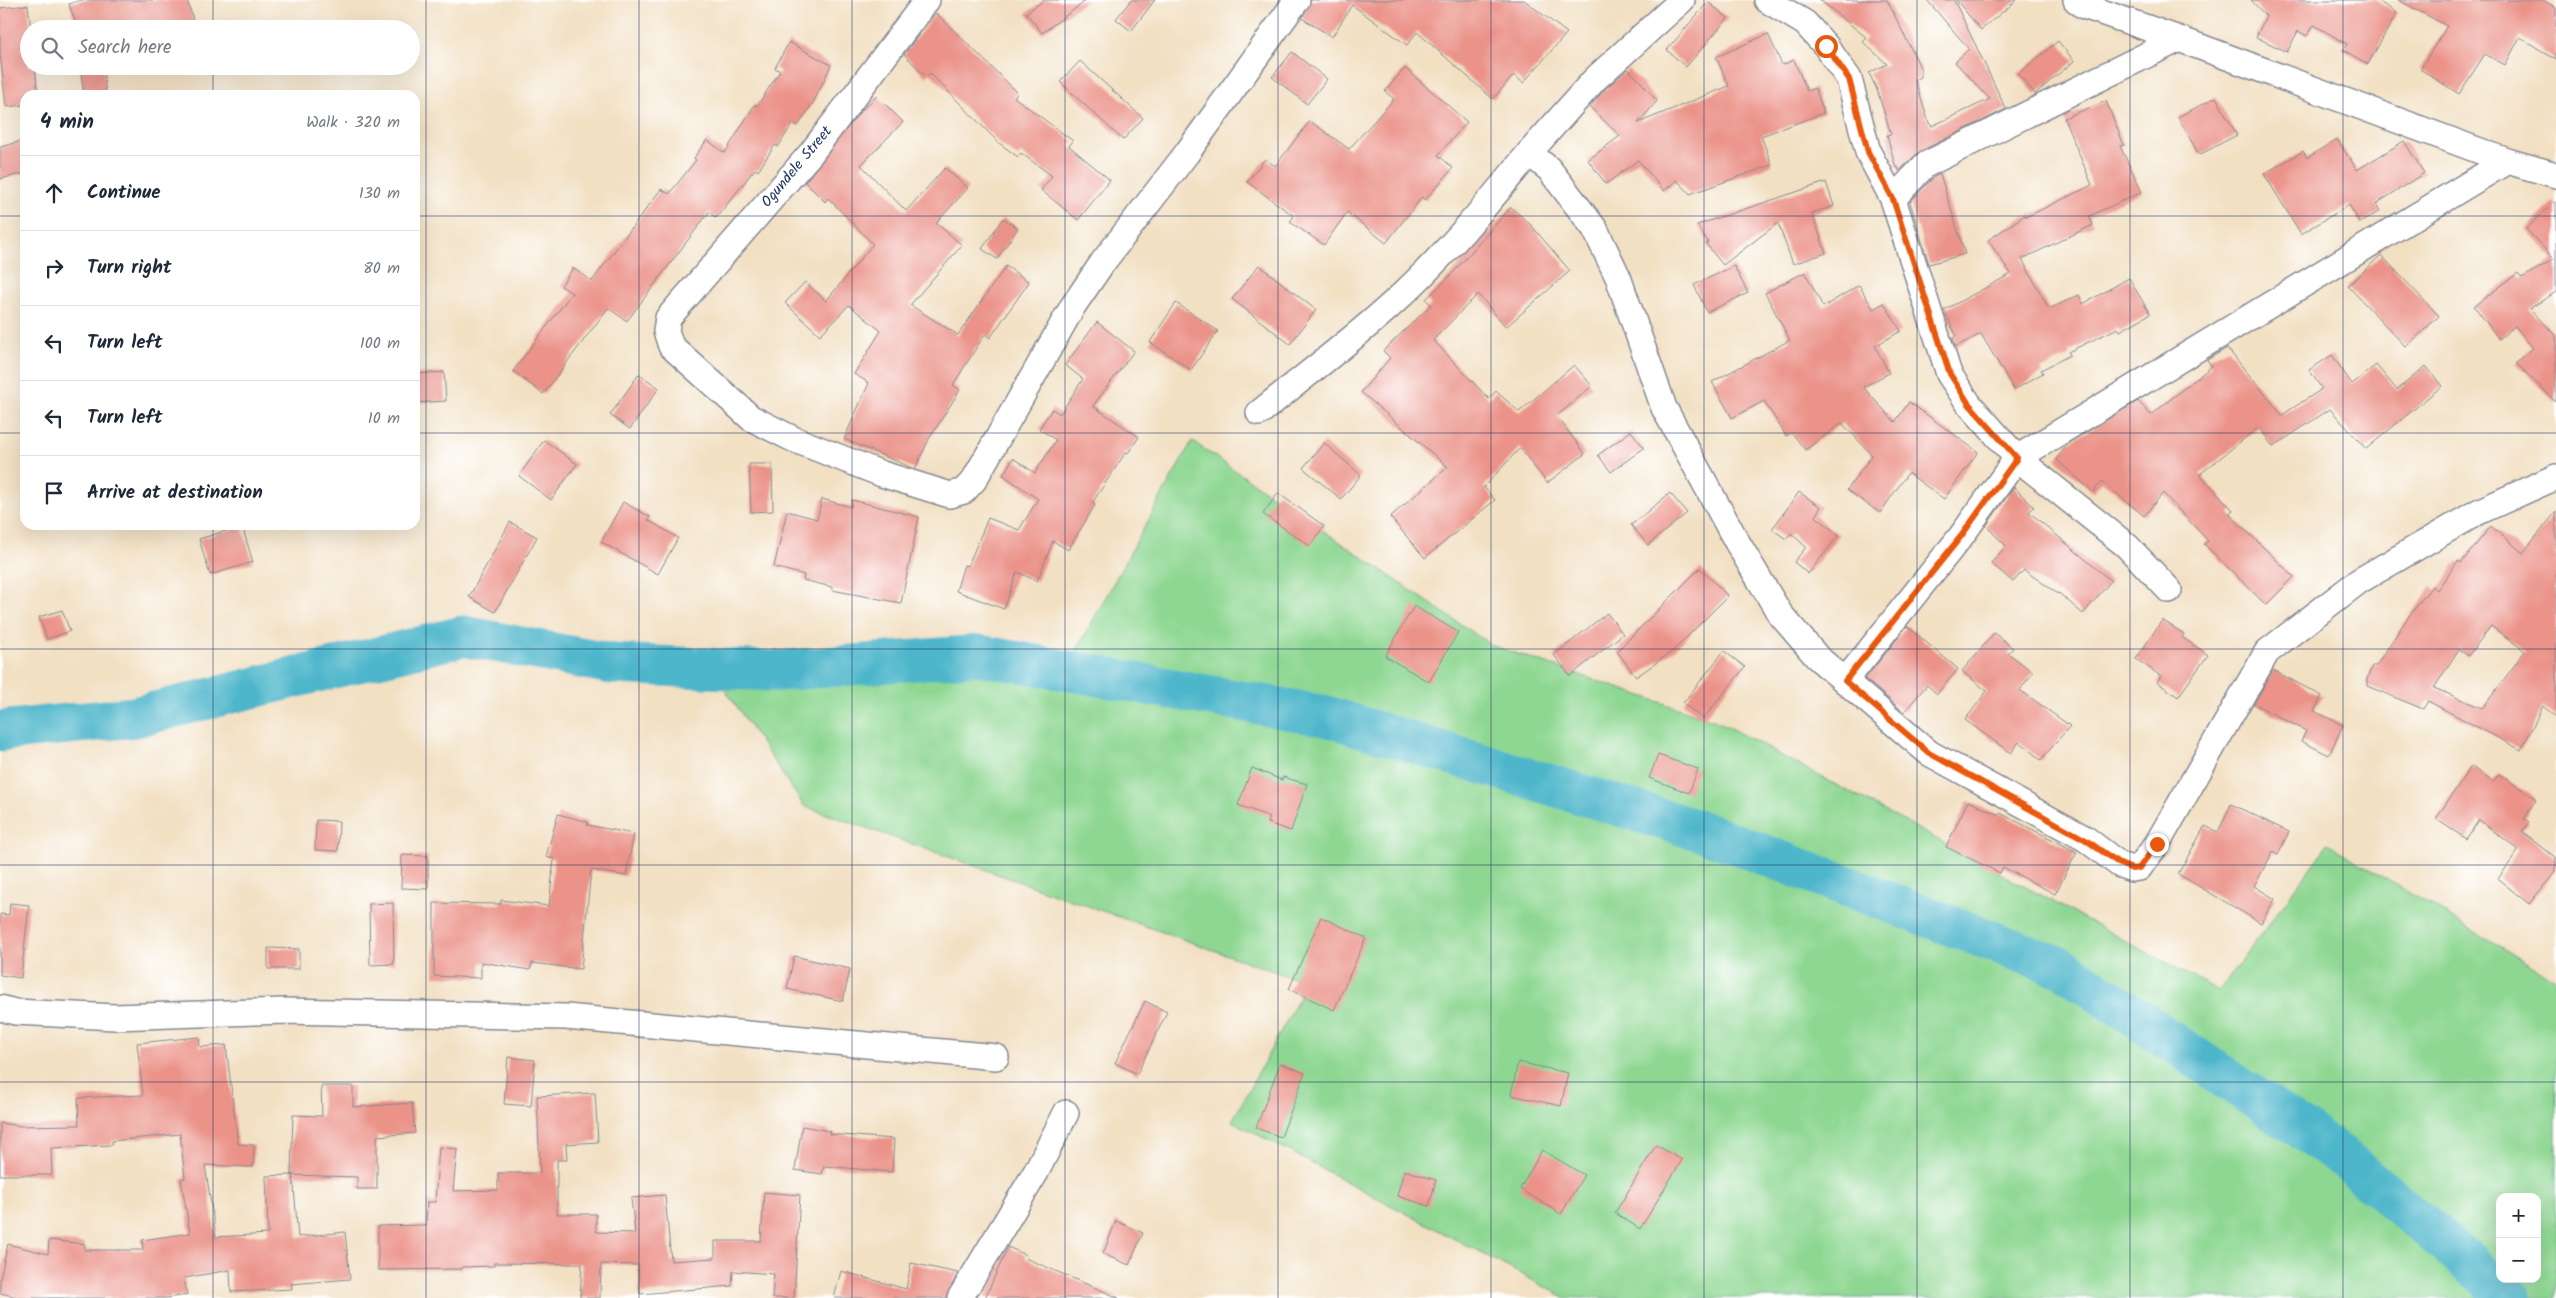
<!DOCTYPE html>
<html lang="en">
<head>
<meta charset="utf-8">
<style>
	body { margin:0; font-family:Kalam,sans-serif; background:#f2f2f3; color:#1f2937 }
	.controls { position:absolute; right:15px; bottom:15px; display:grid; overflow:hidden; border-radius:10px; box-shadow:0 5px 20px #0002 }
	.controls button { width:45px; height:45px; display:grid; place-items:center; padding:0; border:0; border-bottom:1px solid #e0e1e3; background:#fff; color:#1f2937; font:25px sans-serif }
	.stop { position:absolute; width:15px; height:15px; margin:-11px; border:4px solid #ea580c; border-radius:50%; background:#fff }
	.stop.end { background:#ea580c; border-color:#fff; box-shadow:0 1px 5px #0008 }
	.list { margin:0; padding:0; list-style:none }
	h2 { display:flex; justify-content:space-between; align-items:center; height:65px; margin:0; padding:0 20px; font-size:21px }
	h2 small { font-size:16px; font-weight:400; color:#747a83 }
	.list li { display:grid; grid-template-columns:32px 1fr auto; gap:15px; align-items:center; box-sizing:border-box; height:75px; padding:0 20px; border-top:1px solid #e0e1e3 }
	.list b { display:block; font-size:19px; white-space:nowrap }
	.list em { font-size:16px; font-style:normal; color:#747a83 }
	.icon { flex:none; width:28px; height:28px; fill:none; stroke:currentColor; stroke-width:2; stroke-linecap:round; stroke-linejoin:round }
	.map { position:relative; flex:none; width:2556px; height:1298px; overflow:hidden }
	.search { position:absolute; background:#fff; box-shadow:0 5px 20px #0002; left:20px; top:20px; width:400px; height:55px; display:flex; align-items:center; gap:12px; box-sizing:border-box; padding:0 18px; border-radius:28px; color:#747a83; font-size:19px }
	.panel { position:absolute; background:#fff; box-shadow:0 5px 20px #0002; left:20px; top:90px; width:400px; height:440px; border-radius:15px }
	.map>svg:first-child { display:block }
	.green { fill:#8ed792; stroke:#548378; fill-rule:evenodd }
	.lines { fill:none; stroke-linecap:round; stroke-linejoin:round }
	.river { stroke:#4db6cb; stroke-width:41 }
	.building { fill:#eb9389; fill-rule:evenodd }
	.street-casing { stroke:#868890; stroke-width:28 }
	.street { stroke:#fff; stroke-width:25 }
	.route { stroke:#ea580c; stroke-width:6 }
	.grid { fill:none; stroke:#1b2f5e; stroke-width:1; stroke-opacity:0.55 }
	.labels { text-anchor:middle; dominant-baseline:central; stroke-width:5; stroke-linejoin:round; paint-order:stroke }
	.street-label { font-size:15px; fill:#1b2f5e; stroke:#fff }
</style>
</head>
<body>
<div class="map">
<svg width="2556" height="1298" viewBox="0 0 2556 1298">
	<rect width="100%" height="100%" fill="#fff"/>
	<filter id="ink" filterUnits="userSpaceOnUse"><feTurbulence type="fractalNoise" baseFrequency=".02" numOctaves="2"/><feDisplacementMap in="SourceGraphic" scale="10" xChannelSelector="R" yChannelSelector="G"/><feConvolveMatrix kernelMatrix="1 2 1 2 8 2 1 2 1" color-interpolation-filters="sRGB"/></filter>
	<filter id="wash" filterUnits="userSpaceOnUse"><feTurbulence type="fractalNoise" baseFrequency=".0096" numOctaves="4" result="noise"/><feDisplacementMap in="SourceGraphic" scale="20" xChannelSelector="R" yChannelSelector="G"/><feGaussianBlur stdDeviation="1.12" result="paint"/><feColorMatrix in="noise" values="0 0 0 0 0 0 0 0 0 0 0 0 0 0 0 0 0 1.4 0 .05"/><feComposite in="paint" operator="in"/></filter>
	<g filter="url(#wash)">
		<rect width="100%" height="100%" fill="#f2e0c3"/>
		<!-- green -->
		<path class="green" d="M1192 441 1491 645 1719 722 2219 991 2328 844 2556 980V1298H1566L1232 1121 1307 983 804 806 703 657 1066 669ZM2500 1197H2537V1279H2500Z"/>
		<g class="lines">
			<!-- river -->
			<path class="river" d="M0 731 135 717 463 636 612 664 775 671 979 655 1326 716 1704 832 2063 968 2340 1155 2511 1298"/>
		</g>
		<g id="blocks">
			<!-- building -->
			<g class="building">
				<path d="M81 0H187L196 29H78L69 4Z"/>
				<path d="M1044 0H1087L1042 33 1026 13Z"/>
				<path d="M1131 0H1155L1131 31 1116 19Z"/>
				<path d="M1311 0H1524L1567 33 1523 83 1514 75 1493 99 1417 32 1407 45 1352 5 1332 37 1302 18Z"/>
				<path d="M1820 0H1887L1921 69V77L1915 80 1929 123 1932 126 1990 99 1955 62 1969 49 1927 0H1954L2006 109 1919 152 1899 171 1898 167 1896 168 1887 135 1891 134 1877 90 1869 73 1887 64 1863 42 1867 38Z"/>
				<path d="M1956 0H2017L1981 30Z"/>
				<path d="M2251 0H2376L2397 13 2368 64 2343 50 2347 44 2314 25 2307 36 2298 31 2287 52 2256 37 2266 16Z"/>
				<path d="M2398 0H2543L2556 8V60L2520 37 2505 65 2485 54 2459 94 2420 69 2447 26Z"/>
				<path d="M1708 2 1728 18 1686 67 1667 50Z"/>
				<path d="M28 5 31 29H29V66H35L38 95H25V105L6 107 0 52V8Z"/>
				<path d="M936 13 1018 93 1014 97 1073 141 1069 146 1110 180 1078 220 1041 190 1052 176 1021 153 1018 157 999 143 930 73 926 77 904 54Z"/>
				<path d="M1768 34 1782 65 1794 60 1807 91 1815 88 1824 113 1761 136 1772 165 1690 194 1677 180 1664 191 1638 160 1606 184 1588 160 1620 136 1590 107 1605 89 1628 69 1640 81 1657 101 1638 123 1729 86 1716 57Z"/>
				<path d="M2058 41 2074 61 2035 94 2018 74Z"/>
				<path d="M789 42 831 65 814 101 798 126 793 123 778 147 775 145 758 171 755 169 716 218 709 212 627 321 608 308 543 394 513 371 572 293 561 286 573 268 592 281 661 189 669 194 696 160 694 158 707 140 725 153 755 104 757 106 780 71 775 68Z"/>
				<path d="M1292 52 1327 79 1307 104 1272 77Z"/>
				<path d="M1080 61 1143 118 1123 140 1060 82Z"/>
				<path d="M80 66H103L106 95H84Z"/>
				<path d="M1405 68 1467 122 1438 155 1453 168 1425 200 1422 197 1386 243 1347 212 1324 245 1290 222 1294 216 1247 182 1265 159 1275 166 1310 121 1349 149 1394 99 1385 91Z"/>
				<path d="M877 96 903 122 861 165 906 211 945 168 968 188 936 223 962 245 910 305 958 335 1006 266 1029 282 990 338 985 334 953 385 960 390 929 439 915 469 844 439 869 383 854 374 881 331 849 305 820 335 785 303 805 282 826 301 873 244 828 198 825 202 805 182 859 113Z"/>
				<path d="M2216 97 2237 135 2199 155 2178 117Z"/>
				<path d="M2106 101 2124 145 2120 146 2142 192 2089 216 2093 225 2022 259 2049 309 2079 295 2083 304 2129 278 2150 314 2120 331 2118 328 2068 352 2070 355 2041 370 2043 373 2014 390 1981 334 1955 347 1953 339 1956 335 1944 310 2011 274 1988 240 2025 215 2026 217 2092 185 2064 118Z"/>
				<path d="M2337 139 2357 170 2404 141 2424 173 2376 204 2380 211 2360 223 2349 205 2301 234 2264 174 2303 151 2307 158Z"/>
				<path d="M25 140V173L0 179V147Z"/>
				<path d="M1940 174 1965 254 1929 264 1910 202 1934 177Z"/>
				<path d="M1826 182 1834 206 1812 213 1826 253 1793 264 1778 223 1723 265 1706 244 1708 242 1697 225Z"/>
				<path d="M2556 200V292L2529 309 2556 335V402L2516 363 2533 348 2515 326 2499 339 2474 306 2518 273 2522 278 2554 259 2526 229Z"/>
				<path d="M1511 207 1531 225 1570 271 1506 327 1478 294 1433 340 1489 399 1496 391 1519 412 1574 365 1592 386 1557 416 1585 454 1547 483 1520 448 1484 487 1495 500 1425 558 1390 517 1448 467 1361 392 1390 358 1383 351 1431 305 1426 299 1450 276Z"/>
				<path d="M1003 218 1018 228 997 259 982 249Z"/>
				<path d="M2381 255 2439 316 2406 347 2348 286Z"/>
				<path d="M1259 265 1316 310 1290 344 1232 299Z"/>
				<path d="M1734 266 1748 293 1707 312 1694 285Z"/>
				<path d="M1805 272 1823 307 1859 285 1873 309 1884 303 1901 331 1875 346 1889 373 1863 387 1895 422 1909 402 1978 452 1944 499 1908 473 1880 513 1847 490 1872 455 1842 423 1805 450 1792 433 1786 436 1764 401 1732 418 1712 382 1790 340 1765 293Z"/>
				<path d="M1176 303 1218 331 1191 370 1150 342Z"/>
				<path d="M1097 322 1134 351 1093 406 1139 437 1128 453 1126 452 1092 503 1095 505 1068 550 1053 541 1037 581 1017 572 1004 609 956 591 964 565 968 566 988 518 1019 530 1038 499 1003 475 1013 458 1035 473 1056 440 1039 429 1052 409 1060 414 1083 379 1065 365Z"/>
				<path d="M2227 348 2282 415 2322 389 2309 370 2332 355 2352 384 2376 365 2397 390 2426 366 2442 386 2366 449 2330 409 2273 447 2259 427 2200 474 2233 510 2229 514 2294 577 2266 605 2204 544 2208 541 2163 493 2144 516 2102 481 2093 492 2056 459 2070 442 2138 401 2151 415 2212 366 2207 360Z"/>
				<path d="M444 372 446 401 415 403V374Z"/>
				<path d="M639 374 659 388 630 429 610 415Z"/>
				<path d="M1631 431 1644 448 1611 472 1598 455Z"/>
				<path d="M544 440 577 464 551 500 519 476Z"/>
				<path d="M1324 443 1361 475 1341 499 1303 468Z"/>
				<path d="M749 464H772L773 511 751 512Z"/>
				<path d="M2014 487 2034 507 2029 512 2111 581 2083 614 2059 593 2058 594 2024 570 2013 582 1991 563 2006 546 1986 526Z"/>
				<path d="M1799 492 1821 507 1815 516 1839 535 1808 574 1794 562 1806 547 1791 533 1786 539 1772 529Z"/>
				<path d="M1278 493 1324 526 1310 546 1263 514Z"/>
				<path d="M1670 493 1687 513 1648 545 1631 525Z"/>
				<path d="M822 499 851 507 852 500 919 517 901 603 832 590V587L803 580 804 575 774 567 787 511 817 519Z"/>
				<path d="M623 502 650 517 648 520 678 538 658 574 601 542Z"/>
				<path d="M2556 512V717L2543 706 2521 750 2428 701 2423 709 2367 686V679L2372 666H2376L2404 623 2432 586 2437 590 2458 561 2461 563 2491 526 2523 553ZM2491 626 2525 651 2485 705 2482 708 2434 688 2459 649 2468 656Z"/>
				<path d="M510 522 537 537 495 612 469 597Z"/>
				<path d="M242 526 253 562 210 575 199 539Z"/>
				<path d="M1700 568 1728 596 1674 650 1636 677 1617 651Z"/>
				<path d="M1414 606 1458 632 1429 682 1385 656Z"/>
				<path d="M62 610 70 631 47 639 39 617Z"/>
				<path d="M1607 613 1623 634 1570 676 1554 655Z"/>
				<path d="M2162 620 2184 634 2182 637 2208 655 2178 697 2157 682 2161 676 2136 659Z"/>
				<path d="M1907 626 1958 669 1937 694 1927 685 1904 712 1865 679Z"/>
				<path d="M1994 633 2013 648 2008 653 2033 672 2020 690 2070 726 2041 760 2019 742 2011 753 1965 720 1987 691 1962 671Z"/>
				<path d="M1724 651 1745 667 1703 719 1683 703Z"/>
				<path d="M2273 670 2322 696 2314 711 2343 725 2329 755 2301 741 2306 731 2254 704Z"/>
				<path d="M1658 755 1698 769 1689 793 1649 778Z"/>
				<path d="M2471 766 2493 781 2499 774 2536 799 2524 819 2529 822 2522 831 2556 858V871L2529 904 2498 879 2519 850 2479 820 2466 839 2436 819Z"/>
				<path d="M1252 768 1282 780 1283 777 1307 784 1291 831 1268 823 1270 817 1238 805Z"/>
				<path d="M1968 801 1999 815 2000 813 2077 852 2055 894 2003 867 2000 873 1946 847Z"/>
				<path d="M2231 804 2289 832 2278 854 2273 852 2254 886 2275 899 2261 923 2178 874 2205 826 2218 832Z"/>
				<path d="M558 814 588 822 587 825 634 834 626 876 591 870 581 969 532 963 530 970 481 962V978L434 976V903L501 904V900L549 906 554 859 546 857Z"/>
				<path d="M316 820 339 821 338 851 315 850Z"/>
				<path d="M402 855 428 856V889L401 888Z"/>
				<path d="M10 903 29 905 21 978 0 975V914L9 915Z"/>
				<path d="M393 903 394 964 370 965 369 904Z"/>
				<path d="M1321 917 1366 938 1334 1010 1289 989Z"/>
				<path d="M268 948 299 949V969H268Z"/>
				<path d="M794 956 850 969 843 1001 787 989Z"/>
				<path d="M1145 1001 1167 1012 1137 1074 1115 1063Z"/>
				<path d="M199 1037 200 1047 226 1045 238 1144 254 1145 253 1167 205 1165 216 1237 268 1234 266 1176 293 1175 298 1237 345 1232 350 1279 291 1284 292 1289 231 1292 230 1270 184 1278 187 1295 167 1298H22L0 1293V1279L8 1244 48 1254 49 1240 85 1244 84 1250H143L142 1240 190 1233 181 1179 185 1178 180 1134 112 1141V1145L51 1148 52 1175H0V1123L20 1126 79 1125 78 1098 143 1095 137 1043Z"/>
				<path d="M508 1057 535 1060 531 1106 504 1104Z"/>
				<path d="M1518 1062 1568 1073 1561 1106 1511 1095Z"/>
				<path d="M1280 1063 1305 1073 1281 1137 1256 1128Z"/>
				<path d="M321 1086H353V1107L412 1103 415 1133 377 1136V1189H357V1177L291 1175 293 1115 322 1116Z"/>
				<path d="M595 1093 598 1142 566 1144 567 1160H557V1214H596V1232L635 1233 631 1198 665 1195 671 1261 715 1258V1241H761L764 1192 800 1195 794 1298H772L774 1274 733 1271 732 1286 640 1294 638 1265 601 1264 600 1298H580L582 1264 494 1263V1266L462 1267V1269L378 1270V1226L426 1225 427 1202H435L439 1147 457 1149 453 1191 498 1190V1173H540L537 1096Z"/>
				<path d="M802 1126 830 1131 829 1134 894 1139 892 1172 824 1166 822 1174 795 1170Z"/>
				<path d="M1656 1145 1682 1160 1640 1229 1615 1213Z"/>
				<path d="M1542 1150 1584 1175 1561 1214 1520 1189Z"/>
				<path d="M1404 1170 1436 1180 1429 1206 1397 1196Z"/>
				<path d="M1116 1221 1143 1233 1129 1265 1103 1254Z"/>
				<path d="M1008 1247 1026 1255 1025 1258 1119 1298H985Z"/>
				<path d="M911 1263 958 1273 946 1298H834L841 1271 906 1289Z"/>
			</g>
		</g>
	</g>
	<g filter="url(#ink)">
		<use href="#blocks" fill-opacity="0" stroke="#868890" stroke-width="1"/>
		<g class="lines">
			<defs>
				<g id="street">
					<path d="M927 0 812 152 668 318 666 331 671 346 751 418 793 439 882 474 950 495 964 491 974 480 1073 306 1103 262 1187 153 1297 0"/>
					<path d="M1682 0 1595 79 1529 153 1549 169 1595 229 1618 277 1664 408 1737 542 1780 614 1817 657 1929 753 2086 839 2120 865 2132 869 2139 868 2157 844 2267 652 2359 581 2478 512 2556 477"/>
					<path d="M1767 0 1805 23 1826 46 1849 79 1868 152 1893 199 1949 374 1969 404 2017 458 2127 546 2169 590"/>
					<path d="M2076 0 2084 6 2179 39 2507 161 2556 175"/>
					<path d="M1893 199 1925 165 2179 39"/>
					<path d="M1259 413C1303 377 1349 343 1391 305 1442 259 1486 206 1529 153"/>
					<path d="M1845 681 1962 535 2017 458 2507 161"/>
					<path d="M0 1008 15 1012 115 1017 285 1011 566 1017 996 1057"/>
					<path d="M960 1298 1036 1172 1066 1113"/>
				</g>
			</defs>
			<!-- street casing -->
			<use href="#street" class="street-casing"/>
			<!-- street -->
			<use href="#street" class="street"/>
		</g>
	</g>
	<g class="lines" filter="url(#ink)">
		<!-- route -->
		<path class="route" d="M1826 46 1849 79 1868 152 1893 199 1950 374 1969 404 2017 458 1962 535 1845 681 1929 753 2086 840 2120 864 2132 869 2139 868 2157 844"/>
	</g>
	<!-- grid -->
	<path class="grid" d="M213 0V29M426 0V1298M639 0V1298M852 0V1298M1065 0V1298M1278 0V1298M1491 0V1298M1704 0V1298M1917 0V1298M2130 0V1298M2343 0V1298M213 66V95M0 216H25M415 216H2556M0 433H25M415 433H2556M213 525V1298M0 649H2556M0 865H2556M0 1082H2556"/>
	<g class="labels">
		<!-- street labels -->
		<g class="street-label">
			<text transform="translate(797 167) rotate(-50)">Ogundele Street</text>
		</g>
	</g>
</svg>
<div class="controls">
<button>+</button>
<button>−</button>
</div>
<div class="stop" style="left:1826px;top:46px"></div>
<div class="stop end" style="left:2157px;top:844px"></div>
<div class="search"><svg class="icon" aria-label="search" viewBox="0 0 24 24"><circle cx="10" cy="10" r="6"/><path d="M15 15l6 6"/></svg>Search here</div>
<section class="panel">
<h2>4 min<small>Walk · 320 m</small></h2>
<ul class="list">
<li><svg class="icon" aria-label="ahead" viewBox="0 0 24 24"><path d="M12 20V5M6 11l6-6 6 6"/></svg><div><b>Continue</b></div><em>130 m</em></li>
<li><svg class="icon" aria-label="right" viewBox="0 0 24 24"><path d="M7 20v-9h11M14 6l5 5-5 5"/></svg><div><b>Turn right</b></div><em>80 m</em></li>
<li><svg class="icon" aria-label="left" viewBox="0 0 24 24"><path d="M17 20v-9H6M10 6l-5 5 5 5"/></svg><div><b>Turn left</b></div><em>100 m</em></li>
<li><svg class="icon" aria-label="left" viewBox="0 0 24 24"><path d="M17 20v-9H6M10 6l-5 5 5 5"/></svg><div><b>Turn left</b></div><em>10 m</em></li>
<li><svg class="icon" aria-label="arrive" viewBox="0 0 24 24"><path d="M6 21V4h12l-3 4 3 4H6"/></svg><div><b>Arrive at destination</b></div></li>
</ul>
</section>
</div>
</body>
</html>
